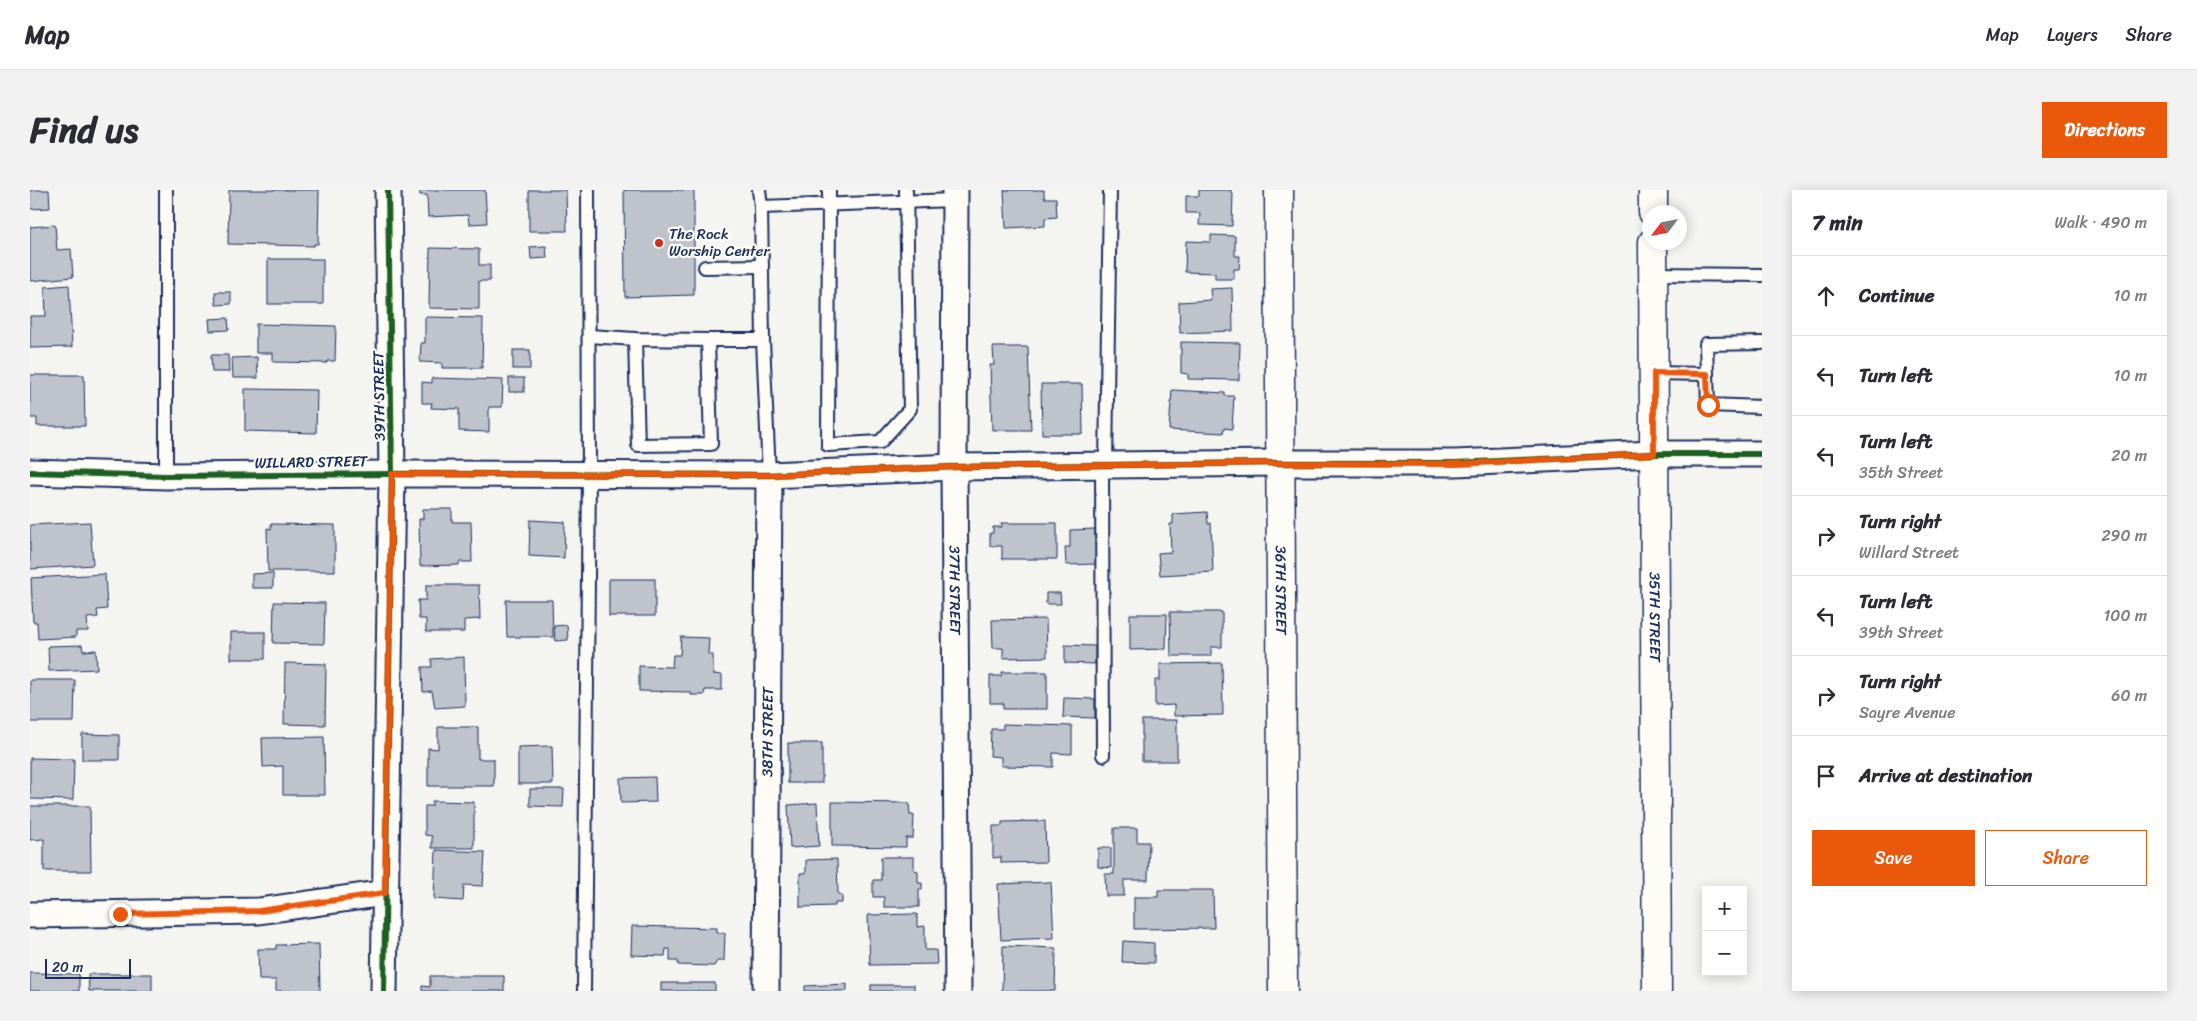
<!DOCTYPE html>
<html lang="en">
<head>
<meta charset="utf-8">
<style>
	body { margin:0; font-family:Sriracha,sans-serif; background:#f2f2f3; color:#2b2b33 }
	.controls { position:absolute; right:15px; bottom:15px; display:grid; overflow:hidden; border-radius:0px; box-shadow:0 2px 12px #0003 }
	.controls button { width:45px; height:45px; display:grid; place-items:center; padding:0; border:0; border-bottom:1px solid #e1e1e2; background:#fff; color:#2b2b33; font:25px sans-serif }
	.compass { position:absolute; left:1612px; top:15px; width:45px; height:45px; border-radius:50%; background:#fff; box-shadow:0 2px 12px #0003; rotate:238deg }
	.scale { position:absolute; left:15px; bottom:12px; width:86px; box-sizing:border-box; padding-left:5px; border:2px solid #1b2f5e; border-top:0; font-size:14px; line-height:18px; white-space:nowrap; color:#1b2f5e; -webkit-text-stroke:4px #fdfcf7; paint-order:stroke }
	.stop { position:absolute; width:15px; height:15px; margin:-11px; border:4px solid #ea580c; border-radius:50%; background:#fff }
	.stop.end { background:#ea580c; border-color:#fff; box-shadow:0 1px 5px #0008 }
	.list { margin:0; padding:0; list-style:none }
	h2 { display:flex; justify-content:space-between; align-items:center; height:65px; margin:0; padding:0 20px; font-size:21px }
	h2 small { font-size:16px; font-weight:400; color:#7c7c81 }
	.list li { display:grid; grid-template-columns:32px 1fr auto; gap:15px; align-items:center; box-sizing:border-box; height:80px; padding:0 20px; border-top:1px solid #e1e1e2 }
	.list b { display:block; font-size:19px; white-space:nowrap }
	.list p { margin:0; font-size:16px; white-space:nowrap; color:#7c7c81 }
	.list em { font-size:16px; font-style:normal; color:#7c7c81 }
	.actions { display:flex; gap:10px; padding:15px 20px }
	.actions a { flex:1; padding:11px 0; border:1px solid #ea580c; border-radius:0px; text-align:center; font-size:18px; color:#ea580c }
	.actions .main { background:#ea580c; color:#fff }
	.icon { flex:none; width:28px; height:28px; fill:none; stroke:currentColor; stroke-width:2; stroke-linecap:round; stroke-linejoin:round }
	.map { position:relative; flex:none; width:1732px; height:801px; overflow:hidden; border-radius:0px }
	header { display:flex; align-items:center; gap:30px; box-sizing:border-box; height:70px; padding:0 25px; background:#fff; border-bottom:1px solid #e1e1e2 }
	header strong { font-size:24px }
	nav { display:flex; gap:28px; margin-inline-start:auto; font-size:18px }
	.intro { display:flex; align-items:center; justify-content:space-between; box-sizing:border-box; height:120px; padding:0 30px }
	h1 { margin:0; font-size:35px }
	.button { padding:12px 22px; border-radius:0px; background:#ea580c; color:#fff; font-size:18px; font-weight:700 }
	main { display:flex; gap:30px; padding:0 30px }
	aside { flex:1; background:#fff; border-radius:0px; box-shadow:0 2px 12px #0003 }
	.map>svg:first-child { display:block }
	.building { fill:#bfc3cc; stroke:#1b2f5e }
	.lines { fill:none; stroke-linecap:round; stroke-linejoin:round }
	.service-casing { stroke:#1b2f5e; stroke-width:16 }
	.minor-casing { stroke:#1b2f5e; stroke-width:29 }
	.tertiary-casing { stroke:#1b2f5e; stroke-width:31 }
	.service { stroke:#fdfcf7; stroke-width:12 }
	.minor { stroke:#fdfcf7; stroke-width:25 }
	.tertiary { stroke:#fdfcf7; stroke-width:28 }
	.cycleway-casing { stroke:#fdfcf7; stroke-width:9 }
	.cycleway { stroke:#1b5e20; stroke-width:6 }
	.route { stroke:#ea580c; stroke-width:6 }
	.poi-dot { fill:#c8321e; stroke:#fdfcf7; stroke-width:2 }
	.labels { text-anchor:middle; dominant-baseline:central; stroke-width:4.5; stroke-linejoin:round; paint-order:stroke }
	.poi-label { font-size:15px; fill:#1b2f5e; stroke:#fdfcf7; text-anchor:start }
	.street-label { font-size:15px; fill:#1b2f5e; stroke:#fdfcf7 }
</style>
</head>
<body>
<header>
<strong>Map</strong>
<nav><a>Map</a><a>Layers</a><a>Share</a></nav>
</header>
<div class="intro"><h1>Find us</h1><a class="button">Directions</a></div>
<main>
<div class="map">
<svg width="1732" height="801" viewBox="0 0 1732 801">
	<rect width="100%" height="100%" fill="#f4f4f1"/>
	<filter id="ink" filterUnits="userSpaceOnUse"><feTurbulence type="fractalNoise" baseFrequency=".02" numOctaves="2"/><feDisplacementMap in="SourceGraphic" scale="10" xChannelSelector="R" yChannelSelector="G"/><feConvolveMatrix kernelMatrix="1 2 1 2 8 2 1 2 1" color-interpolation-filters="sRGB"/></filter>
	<g filter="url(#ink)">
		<!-- building -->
		<g class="building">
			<path d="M0 0H19L20 18 0 19Z"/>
			<path d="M199 0H289L288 54H284V56L198 54Z"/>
			<path d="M390 0H455L457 33 439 34 438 25 398 27 397 5H390Z"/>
			<path d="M499 0H536L537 41H499Z"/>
			<path d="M594 0H664V105L595 107Z"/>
			<path d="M974 0H1014V8H1026L1027 27 1015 28V36L976 38Z"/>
			<path d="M1169 0H1201V3H1203L1202 36 1169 35 1170 23H1156V6H1169Z"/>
			<path d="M25 35 27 60 41 59 43 87 0 91V37Z"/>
			<path d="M1181 45 1205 46V66H1210L1209 79H1204V89H1185V83L1155 82 1156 51 1181 52Z"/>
			<path d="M516 56 517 68 501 69 500 57Z"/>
			<path d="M400 58 449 59V75H460V91H449V119L399 118Z"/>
			<rect x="238" y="69" width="55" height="45"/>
			<path d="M39 95 42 157 0 158V126H16L15 97Z"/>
			<path d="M1202 98 1203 141 1150 143 1149 112 1181 110 1180 99Z"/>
			<path d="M185 102H201V114L186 115Z"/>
			<path d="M395 127 453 128 452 178H412V173L390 172 391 153H395Z"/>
			<path d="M198 128 199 140 180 141 179 129Z"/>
			<path d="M226 134 306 136 305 171H297V173L243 172V163H226Z"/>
			<path d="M1151 152 1210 153 1209 190 1158 189V184L1151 183Z"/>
			<path d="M963 157H998L1001 240H962L960 175H964Z"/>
			<rect x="483" y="160" width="17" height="19"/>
			<path d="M181 165H198L199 182H182Z"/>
			<path d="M227 167 228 188H203L202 168Z"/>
			<path d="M0 185H54L55 236H7V228H0Z"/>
			<path d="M402 188 473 190 472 217H459V242L429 241V219L401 218 402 213H392V192L402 193Z"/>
			<rect x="479" y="188" width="15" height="14"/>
			<path d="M1011 194H1052L1053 244H1012Z"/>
			<path d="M215 199 287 200 286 243 215 241Z"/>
			<path d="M1142 200 1195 203V206H1204L1202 239 1194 238 1193 243 1139 240Z"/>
			<path d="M393 319H422V332H441L442 372H429V375L390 376 389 329H393Z"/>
			<path d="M1177 322 1178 334 1181 333 1183 382 1130 385 1128 363 1141 362 1140 334H1143V324Z"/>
			<path d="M500 330 535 332 534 368 499 366Z"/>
			<path d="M60 332 63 375 0 379V335Z"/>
			<path d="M971 333H1027V369H972V356H960V343H963V337H972Z"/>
			<path d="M241 334 305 335V381H238L237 338 241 339Z"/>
			<path d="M1065 339 1066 374 1036 375 1035 357H1040V340Z"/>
			<path d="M243 383V398H222V384Z"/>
			<path d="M75 384 77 419 67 420 68 427 57 428 58 441H46V447L8 449 7 432H3L1 388Z"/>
			<rect x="579" y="389" width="46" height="37"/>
			<path d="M396 395H449L450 429 434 430V442H396V429H389L388 410H396Z"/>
			<path d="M1016 403H1030L1031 414H1016Z"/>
			<path d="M476 410H522L523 447H477Z"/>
			<path d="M244 412 295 413 294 454 243 453Z"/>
			<path d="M1140 422H1192V457H1181V466H1141Z"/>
			<path d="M1100 424H1137L1136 459 1100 460Z"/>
			<path d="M1016 429 1017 467 973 468V458H963L962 430Z"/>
			<path d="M537 435 538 450 525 451 524 436Z"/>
			<rect x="201" y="442" width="34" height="27"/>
			<path d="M651 447 679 448 678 464 683 465V484L692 485V500H675L674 505H661V502L609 501V476L642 477 643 465H650Z"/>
			<path d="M52 455 53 461 66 460 67 479 19 481 18 456Z"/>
			<path d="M1035 455 1065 456V474L1035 473Z"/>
			<path d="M434 467 435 516 405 518 402 501 393 502 392 477H402L401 469Z"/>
			<path d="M255 473 296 474 295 535 254 534Z"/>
			<path d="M1192 473 1193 525 1144 526V515L1125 516V490H1130V474Z"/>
			<path d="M972 482H1017V519H973V513H960V486H971Z"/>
			<path d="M0 490H45L44 532H0Z"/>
			<path d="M1034 508 1065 509V528L1033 527Z"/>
			<rect x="1112" y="530" width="35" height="41"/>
			<path d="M973 534 1042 536V564L1023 563V577L971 576V567L960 566 961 539H973Z"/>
			<path d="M408 537H448V569H464V596H398V558L408 559Z"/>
			<path d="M52 544 89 545V570H52Z"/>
			<path d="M294 547 295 605H253V576L233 577 232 548Z"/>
			<rect x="758" y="553" width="34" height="40"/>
			<path d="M522 556 523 594H488V557Z"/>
			<path d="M0 568 44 569 43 610 0 609Z"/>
			<path d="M625 587 626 612 591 613 590 588Z"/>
			<path d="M500 599H534L533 617 500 616Z"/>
			<path d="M402 611 444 612V658H402V646L395 645V616H402Z"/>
			<path d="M802 612 879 613 880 625H884L883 648H876V657L802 656Z"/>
			<path d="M787 613 789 656 760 658 758 615Z"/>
			<path d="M0 616H60L61 681H14V649L0 650Z"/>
			<path d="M1015 631 1016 672 971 673V667L963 668V636H972V632Z"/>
			<path d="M1084 638H1107V652H1119L1118 690H1094V706H1076L1075 684H1084Z"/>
			<path d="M1068 658H1081V678L1068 677Z"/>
			<path d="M406 660 455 662 453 696 434 695 433 711 404 709Z"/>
			<path d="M851 667H884V680L888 681V693H892V699H889V717H854V707H843V690H851Z"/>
			<path d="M807 669 808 704 812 705V713H805V716L770 717V683H776V670Z"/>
			<path d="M1021 692 1024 748 971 750 968 694Z"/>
			<path d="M1128 700H1183L1184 738 1104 739V707H1128Z"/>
			<path d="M887 724V737L895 736V760H906L907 774 840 775 838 725Z"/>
			<path d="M602 736 687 738V743H695L694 771H687L684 776 648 775V771H640V759H636L635 766 601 765Z"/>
			<path d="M1093 751 1124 753V773L1092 772Z"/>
			<path d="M289 754 290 801H246V790H229L228 759H246V755Z"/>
			<path d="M973 756 1026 758 1025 801H972Z"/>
			<path d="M0 783 49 784V801H0Z"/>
			<path d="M58 784H122V801H59Z"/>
			<path d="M400 786H474V801H392V796L400 797Z"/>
			<rect x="631" y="793" width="54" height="8"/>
			<path d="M817 794V801H775V796Z"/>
			<rect x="841" y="795" width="43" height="6"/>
		</g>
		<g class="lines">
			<defs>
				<g id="service">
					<path d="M799 0 798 255 850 252 880 219 876 0"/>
					<path d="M731 17 924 10"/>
					<path d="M675 77 732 76"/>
					<path d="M1623 84 1732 85"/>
					<path d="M559 146 605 149 608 255 681 254 678 150 605 149"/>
					<path d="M678 150H733L731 17 729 0"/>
					<path d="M733 150 739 285"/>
					<path d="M1732 153 1676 154 1678 215 1732 217"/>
					<path d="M1624 183 1677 184"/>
					<path d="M1072 275 1073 565"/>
					<path d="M1076 275 1080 0"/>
					<path d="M136 286V0"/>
					<path d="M554 801 559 284 558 0"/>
				</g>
				<g id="minor">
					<path id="s1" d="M925 0 924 277 928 801"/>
					<path d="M0 282 136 286 362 284 739 285 924 277 1250 273H1426L1623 264H1732"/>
					<path d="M0 725 229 721 355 703"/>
					<path d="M354 801 362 284 358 0"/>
					<path id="s2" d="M736 801 739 285"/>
				</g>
				<g id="tertiary">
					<path id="s3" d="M1249 0 1253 801"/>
					<path d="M1623 0V22"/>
					<path id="s4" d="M1623 52 1627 801"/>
				</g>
			</defs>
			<!-- service casing -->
			<use href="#service" class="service-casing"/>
			<!-- minor casing -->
			<use href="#minor" class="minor-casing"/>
			<!-- tertiary casing -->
			<use href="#tertiary" class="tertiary-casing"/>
			<!-- service -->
			<use href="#service" class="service"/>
			<!-- minor -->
			<use href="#minor" class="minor"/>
			<!-- tertiary -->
			<use href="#tertiary" class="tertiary"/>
			<defs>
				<g id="cycleway">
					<path d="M0 282 136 286 362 284 739 285 924 277 1250 273H1426L1623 264H1732"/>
					<path d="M354 801 362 284 358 0"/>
				</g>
			</defs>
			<!-- cycleway casing -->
			<use href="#cycleway" class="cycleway-casing"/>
			<!-- cycleway -->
			<use href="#cycleway" class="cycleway"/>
		</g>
	</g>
	<g class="lines" filter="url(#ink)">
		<!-- route -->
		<path class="route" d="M90 724 229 721 355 703 362 284 739 285 924 277 1250 273 1426 274 1624 264V183L1677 184 1678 215"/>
	</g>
	<!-- markers -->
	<circle class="poi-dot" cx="629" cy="53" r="5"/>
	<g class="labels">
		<!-- poi labels -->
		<g class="poi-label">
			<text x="639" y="44">The Rock<tspan x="639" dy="17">Worship Center</tspan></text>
		</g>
		<!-- street labels -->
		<g class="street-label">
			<text transform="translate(349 206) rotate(-91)">39TH STREET</text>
			<text transform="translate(281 272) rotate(-1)">WILLARD STREET</text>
			<text stroke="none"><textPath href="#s1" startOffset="400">37TH STREET</textPath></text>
			<text stroke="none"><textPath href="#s3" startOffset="400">36TH STREET</textPath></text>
			<text stroke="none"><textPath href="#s4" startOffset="375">35TH STREET</textPath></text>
			<text stroke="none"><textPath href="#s2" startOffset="259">38TH STREET</textPath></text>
		</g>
	</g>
</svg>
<div class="controls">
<button>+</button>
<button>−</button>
</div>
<svg class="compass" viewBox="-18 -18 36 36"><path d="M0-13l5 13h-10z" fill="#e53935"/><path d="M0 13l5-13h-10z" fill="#7c7c81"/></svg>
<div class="scale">20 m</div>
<div class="stop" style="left:1678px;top:215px"></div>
<div class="stop end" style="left:90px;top:724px"></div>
</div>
<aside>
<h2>7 min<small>Walk · 490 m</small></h2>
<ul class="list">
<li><svg class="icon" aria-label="ahead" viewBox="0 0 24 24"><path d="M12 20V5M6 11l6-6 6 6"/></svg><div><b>Continue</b></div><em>10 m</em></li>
<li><svg class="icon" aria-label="left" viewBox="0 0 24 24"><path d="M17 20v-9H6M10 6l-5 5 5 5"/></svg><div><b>Turn left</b></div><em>10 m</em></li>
<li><svg class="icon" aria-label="left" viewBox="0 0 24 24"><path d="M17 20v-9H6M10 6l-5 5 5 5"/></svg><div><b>Turn left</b><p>35th Street</p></div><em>20 m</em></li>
<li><svg class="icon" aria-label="right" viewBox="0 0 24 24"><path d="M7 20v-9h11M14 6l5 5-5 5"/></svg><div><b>Turn right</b><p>Willard Street</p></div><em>290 m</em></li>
<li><svg class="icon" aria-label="left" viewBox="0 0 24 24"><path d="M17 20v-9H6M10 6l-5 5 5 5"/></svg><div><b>Turn left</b><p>39th Street</p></div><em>100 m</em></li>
<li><svg class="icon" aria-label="right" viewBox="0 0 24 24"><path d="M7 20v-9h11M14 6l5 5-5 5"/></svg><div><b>Turn right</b><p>Sayre Avenue</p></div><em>60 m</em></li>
<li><svg class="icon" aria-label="arrive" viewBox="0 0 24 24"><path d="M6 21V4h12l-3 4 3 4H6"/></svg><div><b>Arrive at destination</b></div></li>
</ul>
<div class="actions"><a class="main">Save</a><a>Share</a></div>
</aside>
</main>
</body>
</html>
